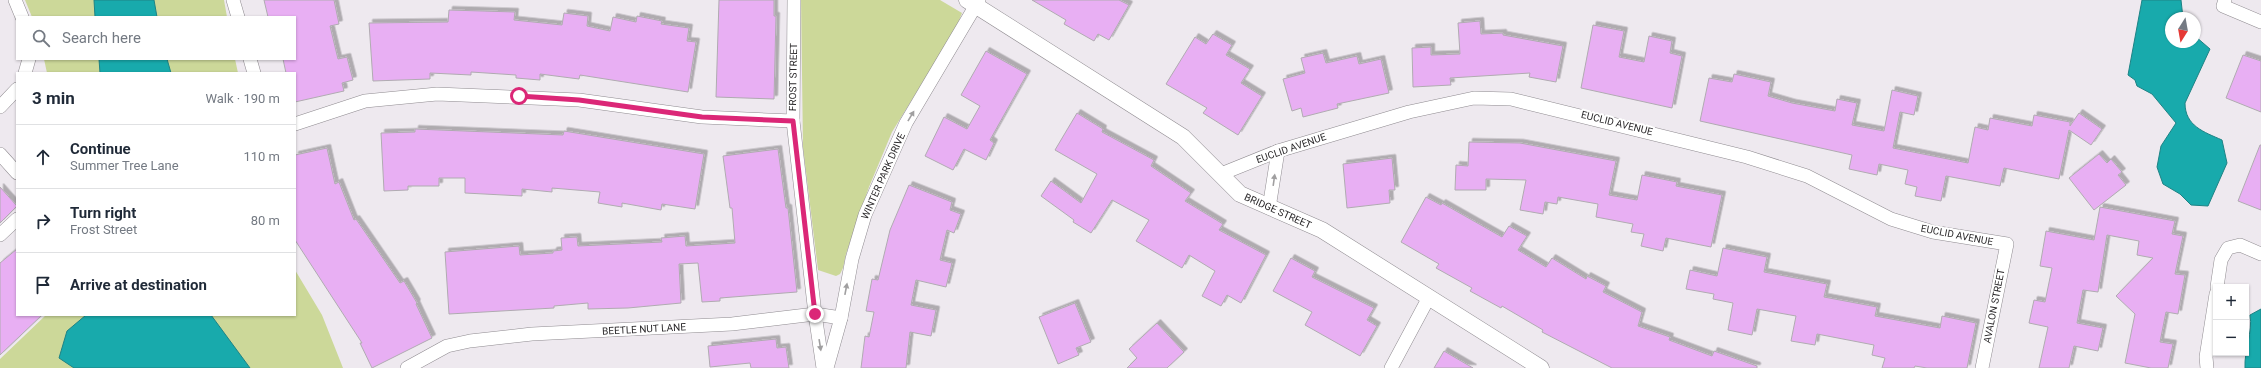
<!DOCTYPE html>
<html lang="en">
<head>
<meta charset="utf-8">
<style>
	body { margin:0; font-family:Roboto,sans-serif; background:#f6f6f7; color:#1f2937 }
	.controls { position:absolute; right:12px; bottom:12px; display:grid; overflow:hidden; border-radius:0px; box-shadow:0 1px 3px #0004 }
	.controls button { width:36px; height:36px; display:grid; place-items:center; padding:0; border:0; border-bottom:1px solid #e0e1e3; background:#fff; color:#1f2937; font:20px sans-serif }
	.compass { position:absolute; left:2165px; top:12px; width:36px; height:36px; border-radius:50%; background:#fff; box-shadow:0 1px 3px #0004; rotate:191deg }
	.stop { position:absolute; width:12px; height:12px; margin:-9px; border:3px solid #db2777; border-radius:50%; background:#fff }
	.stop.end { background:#db2777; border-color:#fff; box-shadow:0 1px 4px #0008 }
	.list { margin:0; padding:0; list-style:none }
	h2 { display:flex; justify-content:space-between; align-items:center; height:52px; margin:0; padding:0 16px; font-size:17px }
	h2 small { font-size:13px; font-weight:400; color:#747a83 }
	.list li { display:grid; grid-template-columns:26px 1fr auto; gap:12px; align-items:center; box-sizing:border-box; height:64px; padding:0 16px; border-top:1px solid #e0e1e3 }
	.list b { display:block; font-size:15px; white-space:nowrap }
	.list p { margin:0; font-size:13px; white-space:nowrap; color:#747a83 }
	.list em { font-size:13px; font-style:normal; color:#747a83 }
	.icon { flex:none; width:22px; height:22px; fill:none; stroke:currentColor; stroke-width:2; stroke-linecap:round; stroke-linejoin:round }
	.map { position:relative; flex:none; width:2261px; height:368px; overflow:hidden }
	.search { position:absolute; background:#fff; box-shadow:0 1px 3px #0004; left:16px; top:16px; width:280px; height:44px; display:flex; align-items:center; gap:10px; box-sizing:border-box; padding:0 14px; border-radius:0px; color:#747a83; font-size:15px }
	.panel { position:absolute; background:#fff; box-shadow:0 1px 3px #0004; left:16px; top:72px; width:280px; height:244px; border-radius:0px }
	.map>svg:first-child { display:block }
	.green { fill:#ccd899 }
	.water { fill:#18aaac; stroke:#1e8385 }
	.building { fill:#e8aff3; stroke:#b0abb1; filter:url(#shadow) }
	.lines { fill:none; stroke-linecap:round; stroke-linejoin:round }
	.minor-casing { stroke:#8f8b90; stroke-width:14 }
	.tertiary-casing { stroke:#8f8b90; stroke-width:17 }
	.minor { stroke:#fff; stroke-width:13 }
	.tertiary { stroke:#fff; stroke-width:16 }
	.oneway { fill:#a09fa0 }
	.route { stroke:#db2777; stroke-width:5 }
	.labels { text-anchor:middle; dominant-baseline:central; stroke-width:4; stroke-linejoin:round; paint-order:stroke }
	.street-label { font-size:10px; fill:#2b292b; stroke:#fff }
</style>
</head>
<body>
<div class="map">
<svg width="2261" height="368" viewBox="0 0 2261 368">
	<defs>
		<filter id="shadow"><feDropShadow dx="3.5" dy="-3.5" stdDeviation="0" flood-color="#0004"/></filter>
	</defs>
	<rect width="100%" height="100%" fill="#eee9ef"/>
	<!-- green -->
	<g class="green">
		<path d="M25 0H224L227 17H32Z"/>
		<path d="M801 0H940L962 13 956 28 892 132 869 187 846 254 843 268 840 274 836 276 818 270 803 147Z"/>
		<path d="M44 59H235L238 73H47Z"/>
		<path d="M295 270 322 315 343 368H0V359L46 315H295Z"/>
	</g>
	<!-- water -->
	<g class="water">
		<path d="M94 0H154L157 17H95Z"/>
		<path d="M2142 0H2181L2183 18H2171V42H2195V36L2210 49 2185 103C2185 126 2204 132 2222 140L2227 163 2208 206 2191 205 2180 194 2163 184 2157 167 2161 146 2176 123 2152 94 2137 86 2135 80 2128 75Z"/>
		<path d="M99 59H167L171 73H100Z"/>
		<path d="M2261 309V368H2245C2244 350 2253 332 2250 315Z"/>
		<path d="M86 315H211L250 368H74L59 358 67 331Z"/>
	</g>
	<!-- building -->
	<g class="building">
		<path d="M264 0H334L339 24 330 26 338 59 347 57 353 80 342 83 344 91 295 102V73H286L283 59H295V17H268Z"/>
		<path d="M719 0H774V16H776L774 99 716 97Z"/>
		<path d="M1032 0H1119L1129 5 1109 40 1098 34 1094 41 1064 24 1066 20Z"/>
		<path d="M449 10 515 12 514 20 562 25 564 13 588 16 587 26 610 31 613 17 636 22 637 16 662 21 661 24 689 28 687 41 696 42 688 92 580 75 579 79 540 74V80L516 78V75L471 72V75L430 73V79L373 81 369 23 448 22Z"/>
		<path d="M1480 21 1481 34 1503 33V35L1563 46 1556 82 1529 77 1530 73 1450 78 1451 85 1413 87 1412 48 1431 47V55L1460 54 1458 23Z"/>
		<path d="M1593 25 1624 31 1619 57 1644 62 1649 36 1672 41 1670 53 1682 56 1672 108 1581 88Z"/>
		<path d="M1213 34 1232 45 1226 55 1250 69 1241 83 1262 96 1238 135 1203 113 1207 108 1166 84 1195 37 1206 44Z"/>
		<path d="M986 51 1027 74 990 140 994 143 986 160 964 149 953 170 925 156 944 117 967 129 980 106 961 95Z"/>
		<path d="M1323 53 1326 63 1357 56 1359 64 1381 59 1389 93 1337 104 1338 108 1303 117 1301 108 1292 111 1283 79 1305 73 1301 58Z"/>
		<path d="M2243 55 2261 61V112L2226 98Z"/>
		<path d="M1734 74 1771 82 1768 96 1792 103 1835 111 1837 99 1857 103 1852 125 1884 131 1892 90 1918 96 1914 115 1900 112 1893 148 1968 163 1975 127 1988 130 1990 118 2032 126 2034 115 2070 122V126L2079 113 2102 129 2091 145 2069 130 2059 179 2004 168 2000 186 1946 176 1941 201 1915 196 1917 187 1905 184 1908 170 1879 164 1877 175 1849 169 1852 155 1700 121 1709 78 1732 82Z"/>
		<path d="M1077 113 1103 129 1102 132 1154 160 1151 166 1191 193 1185 201 1223 224 1219 230 1266 255 1241 303 1227 295 1221 306 1202 296 1215 271 1189 255 1182 268 1136 241 1149 220 1112 200 1091 233 1073 222 1074 220 1041 196 1051 181 1081 203 1097 174 1055 150Z"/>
		<path d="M415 129 563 135 564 131 704 154 695 209 662 204 661 210 622 203V207L598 203 600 192 552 188V192L522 189V196L465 193V178H439V186H408V190L384 191 381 133 415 132Z"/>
		<path d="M1469 142 1520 143 1616 161 1609 195 1637 200 1642 175 1677 182 1676 186 1722 195 1711 247 1666 238 1663 251 1641 246 1644 234 1631 232 1633 224 1596 217 1598 204 1558 197 1557 204 1545 202 1543 214 1520 210 1526 180 1486 179V190H1455L1456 165 1468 166Z"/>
		<path d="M2260 145H2261V210L2238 201Z"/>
		<path d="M327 148 335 184 339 182 354 220 356 219 400 283 404 281 417 303 416 304 432 338 372 368 360 343H362L295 240V155Z"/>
		<path d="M778 149 786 208H788L797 292 720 298V301L702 302 698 263 679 264 681 303 628 308 588 309V303L554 306V308L449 314 445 252 519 246 520 255 553 253V251L562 250 561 238 577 237 578 246 662 242 661 238 685 236 686 246 735 243 732 208H730L723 156Z"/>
		<path d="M2099 154 2107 163 2111 159 2122 172 2118 175 2126 185 2094 210 2069 178Z"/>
		<path d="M1392 158 1395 190H1389L1390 203 1347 208 1343 164Z"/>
		<path d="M909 185 952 202 950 210 961 214 954 233 947 230 940 260 952 263 946 287 916 280 911 305 936 310 931 336 910 332 906 368H861L865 336 869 337 874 312 866 311 872 279 878 280 890 230Z"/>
		<path d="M0 187 17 206 0 223Z"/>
		<path d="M1426 197 1441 205 1442 203 1502 237 1509 226 1527 236 1518 250 1546 267 1552 258 1586 279 1587 276 1606 286 1603 292 1642 312 1638 326 1670 337 1669 340 1712 356 1714 351 1757 366V368H1612L1542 332 1543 330 1502 306 1501 308 1470 291 1472 288 1436 268 1439 264 1401 242Z"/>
		<path d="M2100 207 2175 221 2172 234 2183 236 2175 274 2185 275 2178 314 2166 312 2160 342 2173 344 2168 368H2151L2125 363 2135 314 2116 296 2153 258 2137 255 2139 241 2107 235 2098 292 2083 290 2077 323 2103 328 2098 351 2074 346 2069 368H2039L2048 327 2029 323 2034 300 2045 302 2052 268 2040 266 2046 231 2094 240Z"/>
		<path d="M1723 248 1767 257 1764 272 1827 284 1824 297 1877 307 1875 316 1940 328 1942 316 1976 323 1967 368H1927L1915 366 1914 368H1882L1885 358 1872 355 1874 345 1817 334 1815 345 1791 341 1796 316 1757 309 1752 335 1728 330 1733 303 1713 299 1714 294 1686 289 1690 270 1717 276Z"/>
		<path d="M17 249V315H42L0 355V263Z"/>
		<path d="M1291 258 1315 271 1312 277 1374 308 1367 320 1377 326 1360 356 1305 325 1312 312 1273 291Z"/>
		<path d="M1075 303 1091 342 1076 348 1079 355 1058 364 1039 317Z"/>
		<path d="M1157 323 1184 352 1167 368H1127L1137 358 1129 349Z"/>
		<path d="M776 339 777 348 786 347 789 368H751L750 363 710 367 708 346Z"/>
		<path d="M1444 351 1473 368H1434Z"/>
	</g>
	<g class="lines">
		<defs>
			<g id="minor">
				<path d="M15 0 22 17"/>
				<path d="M233 0 238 17"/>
				<path d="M794 0 793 121 815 314 823 368"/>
				<path d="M2225 0 2223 6 2261 22"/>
				<path d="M250 59 254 73"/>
				<path d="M25 73 29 59"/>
				<path d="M0 107 17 89"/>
				<path d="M295 124 365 101 437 94 579 100 702 117 793 121"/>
				<path d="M0 154 17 173"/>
				<path d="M1221 174 1278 151 1409 112 1474 98 1511 99 1747 157 1807 176 1891 219 1933 232 2007 244 1982 368"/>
				<path d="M1269 208 1278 151"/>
				<path d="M0 235 17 219"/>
				<path d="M2217 287 2221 260 2228 248 2240 245 2261 254"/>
				<path d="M407 368 447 346 470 341 532 334 732 324 815 314 841 318"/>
				<path d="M827 368 841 318 852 259 865 215 906 123 979 0"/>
				<path d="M1391 368 1428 299"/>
				<path d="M2207 368 2206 357 2216 294"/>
			</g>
			<path id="tertiary" d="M967 0 1183 137 1240 194 1322 230 1541 368"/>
		</defs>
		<!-- minor casing -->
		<use href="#minor" class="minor-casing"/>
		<!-- tertiary casing -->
		<use href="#tertiary" class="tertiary-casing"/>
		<!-- minor -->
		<use href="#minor" class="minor"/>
		<!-- tertiary -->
		<use href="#tertiary" class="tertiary"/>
	</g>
	<!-- one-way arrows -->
	<defs><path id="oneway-solid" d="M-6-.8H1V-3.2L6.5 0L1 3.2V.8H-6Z"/></defs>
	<g class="oneway">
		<use href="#oneway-solid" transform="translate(911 116) rotate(-59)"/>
		<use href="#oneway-solid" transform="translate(1274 180) rotate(-82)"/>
		<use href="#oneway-solid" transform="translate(846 289) rotate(-79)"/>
		<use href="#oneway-solid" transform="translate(820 345) rotate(81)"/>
	</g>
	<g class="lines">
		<!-- route -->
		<path class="route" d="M519 96 579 100 702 117 793 121 815 314"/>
	</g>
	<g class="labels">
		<!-- street labels -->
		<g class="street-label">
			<text transform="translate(793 77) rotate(-89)">FROST STREET</text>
			<text transform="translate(1617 123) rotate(14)">EUCLID AVENUE</text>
			<text transform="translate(1291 148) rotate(-19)">EUCLID AVENUE</text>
			<text transform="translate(883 176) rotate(-66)">WINTER PARK DRIVE</text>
			<text transform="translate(1278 211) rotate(24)">BRIDGE STREET</text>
			<text transform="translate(1957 235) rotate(11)">EUCLID AVENUE</text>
			<text transform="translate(1994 306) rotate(-79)">AVALON STREET</text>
			<text transform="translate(644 329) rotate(-3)">BEETLE NUT LANE</text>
		</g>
	</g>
</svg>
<div class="controls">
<button>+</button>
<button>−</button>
</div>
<svg class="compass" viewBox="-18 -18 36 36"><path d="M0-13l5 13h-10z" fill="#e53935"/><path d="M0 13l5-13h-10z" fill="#747a83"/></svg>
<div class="stop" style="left:519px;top:96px"></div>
<div class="stop end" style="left:815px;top:314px"></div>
<div class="search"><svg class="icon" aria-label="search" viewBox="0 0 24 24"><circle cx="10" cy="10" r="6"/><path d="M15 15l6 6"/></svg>Search here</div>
<section class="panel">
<h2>3 min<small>Walk · 190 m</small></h2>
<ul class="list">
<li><svg class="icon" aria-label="ahead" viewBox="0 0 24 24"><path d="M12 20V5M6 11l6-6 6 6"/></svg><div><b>Continue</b><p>Summer Tree Lane</p></div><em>110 m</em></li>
<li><svg class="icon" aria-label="right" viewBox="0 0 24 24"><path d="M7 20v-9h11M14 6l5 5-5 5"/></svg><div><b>Turn right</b><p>Frost Street</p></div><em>80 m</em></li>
<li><svg class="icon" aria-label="arrive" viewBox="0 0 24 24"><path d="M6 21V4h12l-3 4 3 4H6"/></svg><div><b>Arrive at destination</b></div></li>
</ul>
</section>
</div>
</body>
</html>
